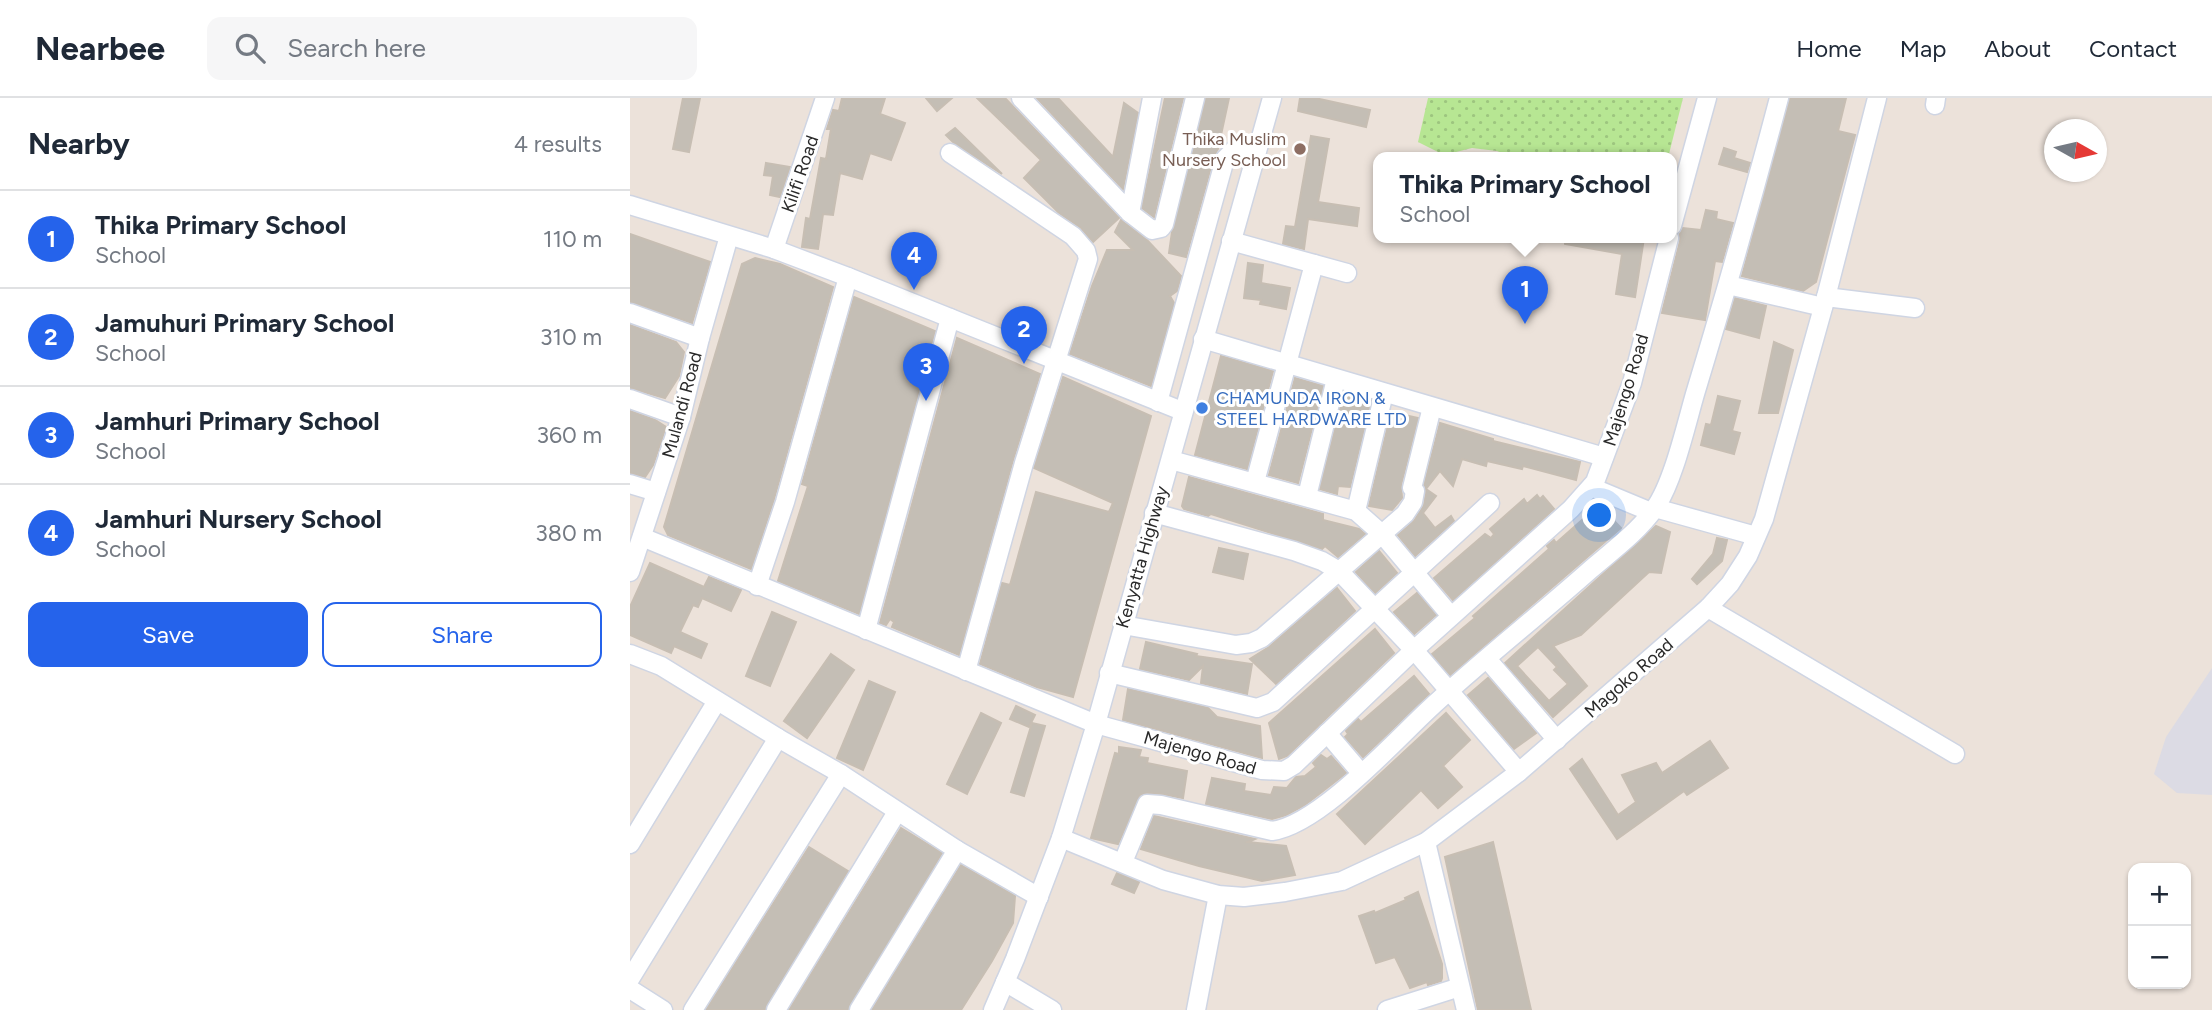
<!DOCTYPE html>
<html lang="en">
<head>
<meta charset="utf-8">
<style>
	body { margin:0; font-family:Figtree,sans-serif; background:#f6f6f7; color:#1f2937 }
	.controls { position:absolute; right:21px; bottom:21px; display:grid; overflow:hidden; border-radius:14px; box-shadow:0 2px 5px #0004 }
	.controls button { width:63px; height:63px; display:grid; place-items:center; padding:0; border:0; border-bottom:2px solid #e0e1e3; background:#fff; color:#1f2937; font:35px sans-serif }
	.compass { position:absolute; left:1414px; top:21px; width:63px; height:63px; border-radius:50%; background:#fff; box-shadow:0 2px 5px #0004; rotate:98deg }
	.you { position:absolute; left:970px; top:418px; width:24px; height:24px; margin:-18px; border:5px solid #fff; border-radius:50%; background:#1a73e8; box-shadow:0 0 0 10px #1a73e833 }
	.badge { display:grid; place-items:center; width:46px; height:46px; border-radius:50%; background:#2563eb; color:#fff; font-size:23px; font-weight:700 }
	.pin { position:absolute; translate:-50% -58px; filter:drop-shadow(0 2px 4px #0008) }
	.pin::after { content:''; position:absolute; top:37px; width:24px; height:21px; background:inherit; clip-path:polygon(0 0,100% 0,50% 100%) }
	.popup { position:absolute; left:743px; top:54px; width:304px; height:91px; box-sizing:border-box; display:grid; place-content:center; border-radius:14px; background:#fff; filter:drop-shadow(0 2px 5px #0005); font-size:23px; white-space:nowrap; color:#747a83 }
	.popup b { font-size:26px; color:#1f2937 }
	.popup::after { content:''; position:absolute; left:50%; top:100%; margin-left:-14px; border:14px solid transparent; border-top-color:#fff }
	.list { margin:0; padding:0; list-style:none }
	h2 { display:flex; justify-content:space-between; align-items:center; height:91px; margin:0; padding:0 28px; font-size:30px }
	h2 small { font-size:23px; font-weight:400; color:#747a83 }
	.list li { display:grid; grid-template-columns:46px 1fr auto; gap:21px; align-items:center; box-sizing:border-box; height:98px; padding:0 28px; border-top:2px solid #e0e1e3 }
	.list b { display:block; font-size:26px; white-space:nowrap }
	.list p { margin:0; font-size:23px; white-space:nowrap; color:#747a83 }
	.list em { font-size:23px; font-style:normal; color:#747a83 }
	.actions { display:flex; gap:14px; padding:21px 28px }
	.actions a { flex:1; padding:16px 0; border:2px solid #2563eb; border-radius:14px; text-align:center; font-size:24px; color:#2563eb }
	.actions .main { background:#2563eb; color:#fff }
	.icon { flex:none; width:38px; height:38px; fill:none; stroke:currentColor; stroke-width:2; stroke-linecap:round; stroke-linejoin:round }
	.map { position:relative; flex:none; width:1582px; height:912px; overflow:hidden }
	header { display:flex; align-items:center; gap:42px; box-sizing:border-box; height:98px; padding:0 35px; background:#fff; border-bottom:2px solid #e0e1e3 }
	header strong { font-size:33px }
	nav { display:flex; gap:38px; margin-inline-start:auto; font-size:24px }
	.search { width:490px; height:63px; background:#f6f6f7; display:flex; align-items:center; gap:18px; box-sizing:border-box; padding:0 24px; border-radius:14px; color:#747a83; font-size:26px }
	main { display:flex }
	aside { flex:1; background:#fff }
	.map>svg:first-child { display:block }
	.industrial { fill:#dcdbe4 }
	.grass { fill:url(#grass-dots) }
	.building { fill:#c4beb5; stroke:#c7beb3; stroke-width:2; fill-rule:evenodd }
	.lines { fill:none; stroke-linecap:round; stroke-linejoin:round }
	.minor-casing { stroke:#cfd5e3; stroke-width:21 }
	.minor { stroke:#fff; stroke-width:18 }
	.education-dot { fill:#8d6e63; stroke:#fff; stroke-width:2.5 }
	.shop-dot { fill:#3f7fe0; stroke:#fff; stroke-width:2.5 }
	.labels { text-anchor:middle; dominant-baseline:central; stroke-width:6; stroke-linejoin:round; paint-order:stroke }
	.education-label { font-size:18px; fill:#785e54; stroke:#fff; text-anchor:end }
	.street-label { font-size:18px; fill:#292929; stroke:#fff }
	.shop-label { font-size:18px; fill:#366cbe; stroke:#fff; text-anchor:start }
</style>
</head>
<body>
<header>
<strong>Nearbee</strong>
<div class="search"><svg class="icon" aria-label="search" viewBox="0 0 24 24"><circle cx="10" cy="10" r="6"/><path d="M15 15l6 6"/></svg>Search here</div>
<nav><a>Home</a><a>Map</a><a>About</a><a>Contact</a></nav>
</header>
<main>
<aside>
<h2>Nearby<small>4 results</small></h2>
<ul class="list">
<li><span class="badge">1</span><div><b>Thika Primary School</b><p>School</p></div><em>110 m</em></li>
<li><span class="badge">2</span><div><b>Jamuhuri Primary School</b><p>School</p></div><em>310 m</em></li>
<li><span class="badge">3</span><div><b>Jamhuri Primary School</b><p>School</p></div><em>360 m</em></li>
<li><span class="badge">4</span><div><b>Jamhuri Nursery School</b><p>School</p></div><em>380 m</em></li>
</ul>
<div class="actions"><a class="main">Save</a><a>Share</a></div>
</aside>
<div class="map">
<svg width="1582" height="912" viewBox="0 0 1582 912">
	<defs>
		<pattern id="grass-dots" width="8" height="8" patternUnits="userSpaceOnUse" patternTransform="scale(1.75)"><rect width="8" height="8" fill="#b7e693"/><path d="M2 2h.1M6 6h.1" fill="none" stroke="#9dc57f" stroke-width="1.8" stroke-linecap="round"/></pattern>
	</defs>
	<rect width="100%" height="100%" fill="#ece2da"/>
	<!-- industrial -->
	<path class="industrial" d="M1582 570V697L1547 695 1524 676 1536 639Z"/>
	<!-- grass -->
	<path class="grass" d="M798 0H1053L1038 60H884L867 53 842 50 814 57 788 44Z"/>
	<!-- building -->
	<g class="building">
		<path d="M53 0H70L59 54 43 51Z"/>
		<path d="M212 0H255L250 16 275 25 261 62 240 55 232 81 210 75 203 117 193 116 188 151 172 149 176 120 180 121 191 60 196 61 201 31H197L203 12 209 13Z"/>
		<path d="M296 0H322L307 13Z"/>
		<path d="M347 0H375L489 120 463 144 451 130 429 115 394 80 411 62Z"/>
		<path d="M407 0H428L483 59 494 5 508 15 493 91Z"/>
		<path d="M535 0H553L524 119 512 110Z"/>
		<path d="M576 0H599L588 51 584 58 556 159 539 155 542 134Z"/>
		<path d="M670 0H685L740 12 736 29 668 13Z"/>
		<path d="M1160 0H1216L1208 33 1225 37 1186 184 1173 193 1112 178Z"/>
		<path d="M325 30 372 76 324 45 316 37Z"/>
		<path d="M681 38 699 41 688 104 729 110 727 128 678 121 674 151 653 146 656 128 665 129Z"/>
		<path d="M1094 50 1106 54 1104 60 1120 65 1117 74 1089 66Z"/>
		<path d="M136 65 160 69 150 99 140 97 143 78 134 77Z"/>
		<path d="M1076 112 1087 114 1086 121 1103 125 1092 164 1085 163 1075 222 1032 215 1050 143V136L1053 130 1071 132Z"/>
		<path d="M491 122 517 142 551 178 547 193 540 198 544 205 521 288 440 256 462 188 477 152H503L485 134Z"/>
		<path d="M0 136 80 164 62 225 0 204Z"/>
		<path d="M935 140H1014L1005 199 986 196 992 156 935 146Z"/>
		<path d="M125 160 150 166 203 189 144 401 121 471 38 437 34 429 112 166Z"/>
		<path d="M618 165 633 167 631 185 660 190 656 211 630 206 631 202 614 200Z"/>
		<path d="M224 199 305 233 229 516 148 483 178 388 172 386Z"/>
		<path d="M1105 200 1136 208 1129 240 1096 231Z"/>
		<path d="M0 227 46 244 54 254 49 278 35 300 0 290Z"/>
		<path d="M327 240 410 276 383 362 329 557 262 529 264 524 260 521 256 527 250 525Z"/>
		<path d="M1144 244 1163 252 1148 315H1129Z"/>
		<path d="M591 258 643 273 617 371 565 357Z"/>
		<path d="M433 279 521 318 443 599 407 589 350 566 372 485 380 487 406 394 479 414 483 405 404 370Z"/>
		<path d="M665 280 693 288 668 385 639 377Z"/>
		<path d="M714 295 741 302 720 389 708 388 707 396 690 391Z"/>
		<path d="M1088 298 1110 303 1102 333 1110 335 1104 356 1071 347 1076 326 1081 327Z"/>
		<path d="M0 313 25 322 36 329 23 367 15 379 0 375Z"/>
		<path d="M761 314 788 320 771 387 772 400 762 412 739 408Z"/>
		<path d="M810 325 863 341V343L950 364 946 382 893 368 892 371 857 363 856 368 832 361 823 388 810 373 796 391 806 398 793 415 805 430 821 418 824 423 785 458 768 437 784 423 794 407 796 394 794 387Z"/>
		<path d="M559 379 693 416V422L729 431 735 436 708 459 695 448 692 451 581 416 578 418 554 411 552 408Z"/>
		<path d="M907 397 910 401 913 398 924 411 823 502 804 480 855 436 861 440 864 436 860 431 894 401 897 406Z"/>
		<path d="M969 407 991 430 820 577 802 556 845 520 843 518 919 451 917 448 924 442 926 445Z"/>
		<path d="M1026 428 1040 434 1031 475 1019 474 951 537 923 548 957 588 923 619 875 565ZM908 549 927 569 924 572 938 586 919 603 887 568Z"/>
		<path d="M1087 440 1097 442 1092 463 1067 486 1062 481 1083 456Z"/>
		<path d="M589 450 618 456 613 481 583 474Z"/>
		<path d="M749 453 767 475 745 495 726 474Z"/>
		<path d="M20 465 74 489 79 479 111 492 101 513 72 500 68 509 63 507 50 534 77 546 71 560 44 548 41 555 0 537V509Z"/>
		<path d="M707 490 725 513 646 586 620 561 639 549Z"/>
		<path d="M787 495 806 517 784 536 764 514Z"/>
		<path d="M142 514 166 524 140 588 116 578Z"/>
		<path d="M745 531 764 555 657 658 649 661 639 625Z"/>
		<path d="M516 544 567 556 566 558 622 566 617 596 571 585 573 568 559 582 510 571Z"/>
		<path d="M201 556 224 572 177 640 154 623Z"/>
		<path d="M784 578 799 596 733 659 715 639 718 636 716 633 728 621 731 624Z"/>
		<path d="M858 580 906 635 884 651 838 597Z"/>
		<path d="M239 583 265 594 233 672 207 660Z"/>
		<path d="M498 591 578 610 587 619 630 628 632 660 493 622Z"/>
		<path d="M386 608 405 617 399 629 380 621Z"/>
		<path d="M351 615 371 625 337 696 317 686Z"/>
		<path d="M816 615 840 642 813 668 832 689 808 710 791 692 735 746 707 716Z"/>
		<path d="M402 625 415 628 394 698 381 694Z"/>
		<path d="M1080 643 1098 670 1057 697 1054 693 987 741 940 671 952 661 988 717 1006 704 992 677 1026 665 1032 675Z"/>
		<path d="M489 649 511 652 509 659 518 660 517 665 557 673 553 700 532 696 518 695 510 697 488 746 461 740 485 655 489 656Z"/>
		<path d="M691 657 697 661 701 658 716 675 675 707 656 717 642 721 576 706 582 680 615 686 614 693 641 697 644 689 657 690 666 679 675 678 686 669 683 665Z"/>
		<path d="M524 718 625 741 618 744 656 748 665 777 632 783 569 768 511 751Z"/>
		<path d="M271 730 312 755 218 912H159Z"/>
		<path d="M863 744 901 912H848L815 759Z"/>
		<path d="M179 749 218 773 135 912H76Z"/>
		<path d="M331 767 385 798 383 825 362 863 331 912H242Z"/>
		<path d="M487 775 509 784 504 795 482 786Z"/>
		<path d="M788 794 812 866V880L811 883 798 887 797 884 780 890 765 859 746 865 729 818 744 813 745 815 776 802 775 800Z"/>
	</g>
	<g class="lines">
		<defs>
			<g id="minor">
				<path d="M391 0 500 115 522 0"/>
				<path d="M1305 7 1306 0"/>
				<path d="M320 55 443 138 456 153 458 161 394 365 336 573"/>
				<path d="M0 107 144 151 218 179 552 313"/>
				<path d="M500 115 522 132 531 130 534 126 565 0"/>
				<path d="M1042 128 1077 0"/>
				<path d="M601 143 717 175"/>
				<path d="M144 151 195 0"/>
				<path d="M1098 187 1193 209"/>
				<path d="M1196 199 1285 210"/>
				<path d="M0 215 70 240"/>
				<path d="M573 241 974 359"/>
				<path d="M0 301 51 319"/>
				<path d="M528 304 595 61 604 52 628 48"/>
				<path d="M541 362 726 413 752 436 821 518"/>
				<path d="M625 384 684 166"/>
				<path d="M0 386 26 394"/>
				<path d="M961 389 1021 414"/>
				<path d="M677 398 706 281"/>
				<path d="M1025 410 1126 438"/>
				<path d="M726 413 754 295"/>
				<path d="M524 415 664 453 692 463 709 473 784 552 889 674"/>
				<path d="M12 439 466 626 632 672 654 673 664 667 784 552 941 411 965 384 1002 285 1039 140"/>
				<path d="M0 474 51 319 70 240 99 138"/>
				<path d="M127 488 155 404 218 179"/>
				<path d="M1078 510 1325 656"/>
				<path d="M493 527 606 547 621 545 632 540 775 416 783 404 785 393 782 390 802 309"/>
				<path d="M236 532 320 220"/>
				<path d="M0 556 31 568 148 640 211 676 327 752 409 799"/>
				<path d="M857 561 927 642"/>
				<path d="M479 575 627 610 643 604 860 405"/>
				<path d="M697 635 731 675"/>
				<path d="M431 740 533 782 588 797 614 799 655 794 712 783 796 744 889 674 1078 510 1100 486 1118 458 1134 421 1196 199 1247 0"/>
				<path d="M796 744 836 912"/>
				<path d="M0 746 87 603"/>
				<path d="M493 764 517 706 531 707 642 733C688 727 761 647 796 614 848 565 906 520 960 472 982 453 1008 434 1025 410 1043 385 1056 327 1065 296 1095 197 1123 99 1149 0"/>
				<path d="M0 881 148 640"/>
				<path d="M375 884 422 912"/>
				<path d="M0 891 33 912"/>
				<path d="M63 912 211 676"/>
				<path d="M146 912 267 714"/>
				<path d="M229 912 327 752"/>
				<path d="M363 912 385 861 431 740 466 626 642 0"/>
				<path d="M566 912 588 797"/>
				<path d="M757 912 830 889"/>
			</g>
		</defs>
		<!-- minor casing -->
		<use href="#minor" class="minor-casing"/>
		<!-- minor -->
		<use href="#minor" class="minor"/>
	</g>
	<!-- markers -->
	<circle class="education-dot" cx="670" cy="51" r="7"/>
	<circle class="shop-dot" cx="572" cy="310" r="7"/>
	<g class="labels">
		<!-- education labels -->
		<g class="education-label">
			<text x="656" y="41">Thika Muslim<tspan x="656" dy="21">Nursery School</tspan></text>
		</g>
		<!-- street labels -->
		<g class="street-label">
			<text transform="translate(170 76) rotate(-71)">Kilifi Road</text>
			<text transform="translate(996 292) rotate(-73)">Majengo Road</text>
			<text transform="translate(52 307) rotate(-75)">Mulandi Road</text>
			<text transform="translate(512 459) rotate(-74)">Kenyatta Highway</text>
			<text transform="translate(999 580) rotate(-41)">Magoko Road</text>
			<text transform="translate(570 655) rotate(16)">Majengo Road</text>
		</g>
		<!-- shop labels -->
		<g class="shop-label">
			<text x="586" y="300">CHAMUNDA IRON &amp;<tspan x="586" dy="21">STEEL HARDWARE LTD</tspan></text>
		</g>
	</g>
</svg>
<div class="controls">
<button>+</button>
<button>−</button>
</div>
<svg class="compass" viewBox="-18 -18 36 36"><path d="M0-13l5 13h-10z" fill="#e53935"/><path d="M0 13l5-13h-10z" fill="#747a83"/></svg>
<div class="you"></div>
<div class="pin badge" style="left:895px;top:226px">1</div>
<div class="popup"><b>Thika Primary School</b>School</div>
<div class="pin badge" style="left:394px;top:266px">2</div>
<div class="pin badge" style="left:296px;top:303px">3</div>
<div class="pin badge" style="left:284px;top:192px">4</div>
</div>
</main>
</body>
</html>
